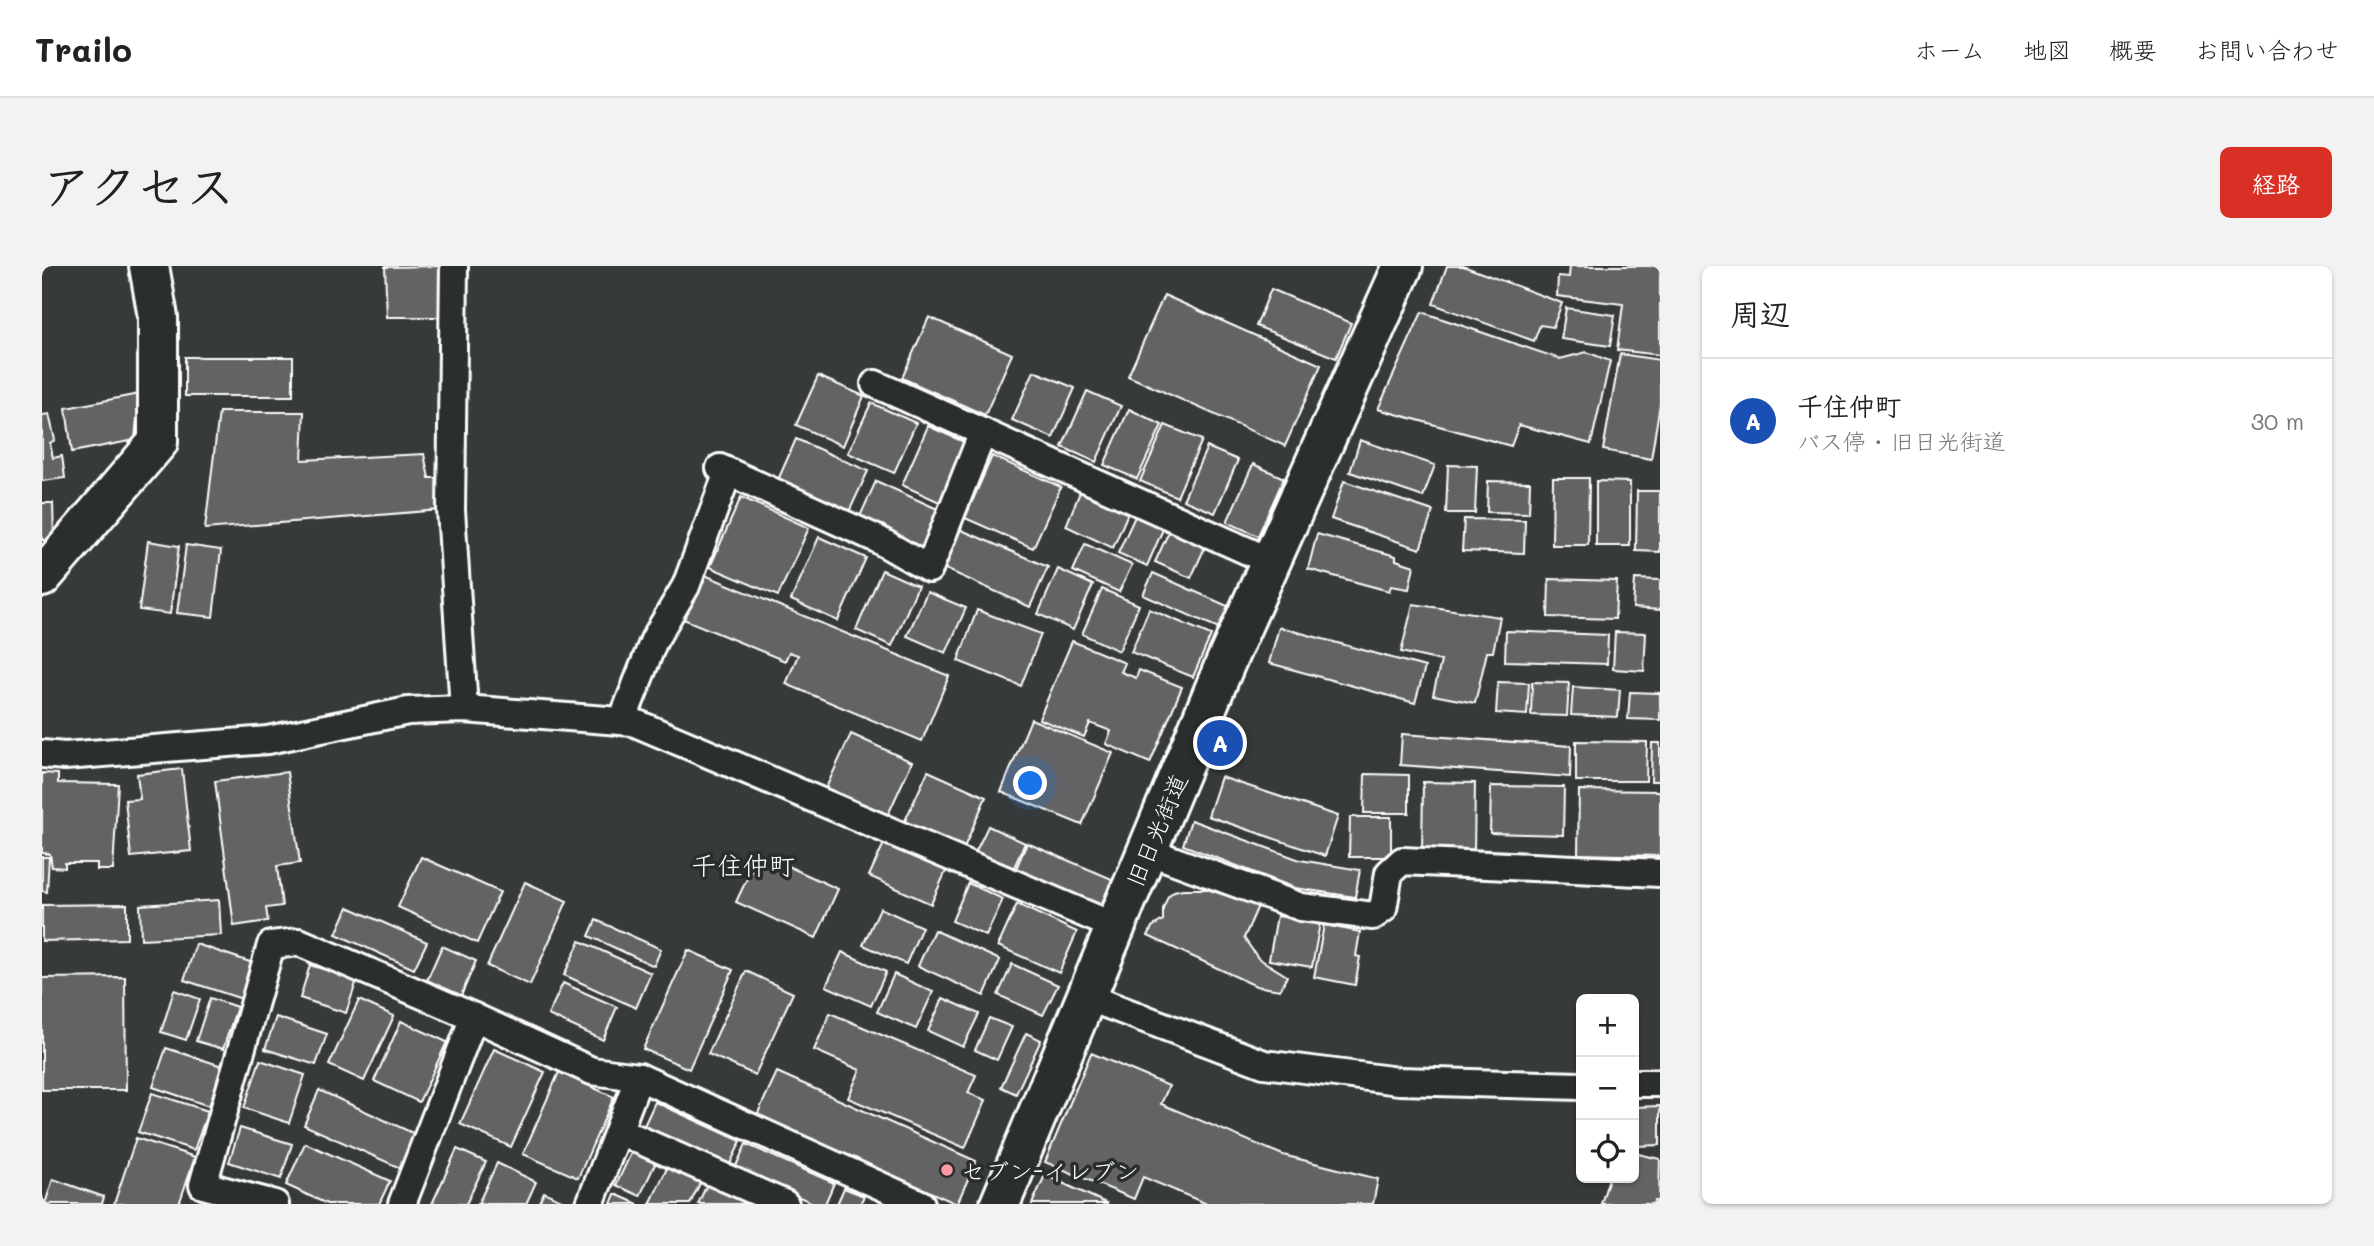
<!DOCTYPE html>
<html lang="ja">
<head>
<meta charset="utf-8">
<style>
	body { margin:0; font-family:Mali,"Klee One",sans-serif; background:#f2f2f2; color:#222 }
	.controls { position:absolute; right:21px; bottom:21px; display:grid; overflow:hidden; border-radius:10px; box-shadow:0 2px 5px #0004 }
	.controls button { width:63px; height:63px; display:grid; place-items:center; padding:0; border:0; border-bottom:2px solid #e0e0e0; background:#fff; color:#222; font:35px sans-serif }
	.you { position:absolute; left:989px; top:518px; width:24px; height:24px; margin:-18px; border:5px solid #fff; border-radius:50%; background:#1a73e8; box-shadow:0 0 0 10px #1a73e833 }
	.badge { display:grid; place-items:center; width:46px; height:46px; border-radius:50%; background:#d93025; color:#fff; font-size:23px; font-weight:700 }
	.pin { position:absolute; translate:-50% -50%; border:4px solid #fff; box-shadow:0 2px 7px #0006 }
	.list { margin:0; padding:0; list-style:none }
	h2 { display:flex; justify-content:space-between; align-items:center; height:91px; margin:0; padding:0 28px; font-size:30px }
	h2 small { font-size:23px; font-weight:400; color:#767676 }
	.list li { display:grid; grid-template-columns:46px 1fr auto; gap:21px; align-items:center; box-sizing:border-box; height:126px; padding:0 28px; border-top:2px solid #e0e0e0 }
	.list b { display:block; font-size:26px; white-space:nowrap }
	.list p { margin:0; font-size:23px; white-space:nowrap; color:#767676 }
	.list em { font-size:23px; font-style:normal; color:#767676 }
	.icon { flex:none; width:38px; height:38px; fill:none; stroke:currentColor; stroke-width:2; stroke-linecap:round; stroke-linejoin:round }
	.map { position:relative; flex:none; width:1618px; height:938px; overflow:hidden; border-radius:10px }
	header { display:flex; align-items:center; gap:42px; box-sizing:border-box; height:98px; padding:0 35px; background:#fff; border-bottom:2px solid #e0e0e0 }
	header strong { font-size:33px }
	nav { display:flex; gap:38px; margin-inline-start:auto; font-size:24px }
	.intro { display:flex; align-items:center; justify-content:space-between; box-sizing:border-box; height:168px; padding:0 42px }
	h1 { margin:0; font-size:49px }
	.button { padding:18px 32px; border-radius:10px; background:#d93025; color:#fff; font-size:24px; font-weight:700 }
	main { display:flex; gap:42px; padding:0 42px }
	aside { flex:1; background:#fff; border-radius:10px; box-shadow:0 2px 5px #0004 }
	.map>svg:first-child { display:block }
	.building { fill:#636465; stroke:#fff; stroke-width:2 }
	.lines { fill:none; stroke-linecap:round; stroke-linejoin:round }
	.lane-casing { stroke:#fff; stroke-width:32 }
	.street-casing { stroke:#fff; stroke-width:44 }
	.lane { stroke:#2a2d2e; stroke-width:26 }
	.street { stroke:#2a2d2e; stroke-width:38 }
	.poi-dot { fill:#ff9aa2; stroke:#2a2d2e; stroke-width:2.5 }
	.labels { text-anchor:middle; dominant-baseline:central; stroke-width:7; stroke-linejoin:round; paint-order:stroke }
	.street-label { font-size:24px; fill:#fff; stroke:#2a2d2e }
	.poi-label { font-size:24px; fill:#fff; stroke:#2a2d2e; text-anchor:start }
	.neighbourhood-label { font-size:26px; fill:#fff; stroke:#2a2d2e }
</style>
</head>
<body>
<header>
<strong>Trailo</strong>
<nav><a>ホーム</a><a>地図</a><a>概要</a><a>お問い合わせ</a></nav>
</header>
<div class="intro"><h1>アクセス</h1><a class="button">経路</a></div>
<main>
<div class="map">
<svg width="1618" height="938" viewBox="0 0 1618 938">
	<rect width="100%" height="100%" fill="#373a3b"/>
	<filter id="ink" filterUnits="userSpaceOnUse"><feTurbulence type="fractalNoise" baseFrequency=".0143" numOctaves="2"/><feDisplacementMap in="SourceGraphic" scale="14" xChannelSelector="R" yChannelSelector="G"/><feConvolveMatrix kernelMatrix="1 2 1 2 8 2 1 2 1" color-interpolation-filters="sRGB"/></filter>
	<g filter="url(#ink)">
		<!-- building -->
		<g class="building">
			<path d="M398 0V51H345L343 1Z"/>
			<path d="M1405 0H1421L1520 37 1511 61 1498 59 1492 75 1391 38Z"/>
			<path d="M1528 0H1618V89L1575 84 1581 38 1515 30 1516 10 1527 11Z"/>
			<path d="M1229 23 1309 57 1294 92 1214 60Z"/>
			<path d="M1122 29 1279 99 1243 180 1086 110Z"/>
			<path d="M1524 42 1573 49 1568 80 1519 73Z"/>
			<path d="M1380 46 1518 93 1545 86 1568 95 1549 178 1477 159 1469 180 1336 143Z"/>
			<path d="M887 51 970 88 943 149 860 112Z"/>
			<path d="M1578 88 1618 94V138L1609 193 1561 184Z"/>
			<rect x="143" y="91" width="108" height="39"/>
			<path d="M992 105 1033 122 1011 172 970 154Z"/>
			<path d="M776 110 822 130 801 180 754 159Z"/>
			<path d="M1045 125 1079 140 1054 196 1020 181Z"/>
			<path d="M97 128 93 174 30 186 24 142Z"/>
			<path d="M829 137 874 157 852 207 806 187Z"/>
			<path d="M1087 143 1120 159 1095 213 1062 199Z"/>
			<path d="M177 146H262L260 194 382 188 387 212H395L398 244 163 263Z"/>
			<path d="M7 148 13 174 8 177 11 192 20 190 23 212 0 215V149Z"/>
			<path d="M1123 159 1160 174 1135 231 1098 215Z"/>
			<path d="M886 160 931 180 904 239 860 219Z"/>
			<path d="M754 173 826 205 807 246 736 214Z"/>
			<path d="M1318 174 1393 199 1381 231 1308 206Z"/>
			<path d="M1165 181 1196 194 1173 247 1141 234Z"/>
			<path d="M950 190 1019 221 991 282 923 252Z"/>
			<path d="M1211 198 1242 212 1216 270 1185 256Z"/>
			<path d="M1406 199 1435 200 1433 247H1404Z"/>
			<path d="M1511 212H1547L1546 279H1510Z"/>
			<path d="M834 215 902 246 884 287 815 257Z"/>
			<path d="M1302 215 1391 245 1378 283 1289 253Z"/>
			<path d="M1446 215 1488 216 1487 247 1445 246Z"/>
			<path d="M1554 215 1588 216V280H1554Z"/>
			<path d="M1595 225H1618V286L1594 285Z"/>
			<path d="M1038 226 1086 247 1071 282 1024 260Z"/>
			<path d="M699 231 767 262 736 330 668 301Z"/>
			<path d="M0 237H11L12 274H0Z"/>
			<path d="M1094 248 1122 261 1105 300 1076 287Z"/>
			<path d="M1422 253 1483 254 1482 287 1420 285Z"/>
			<path d="M917 263 1006 301 988 341 899 301Z"/>
			<path d="M1128 263 1164 279 1149 312 1113 296Z"/>
			<path d="M1275 268 1354 290V294L1372 300 1367 323 1349 320 1347 325 1266 303Z"/>
			<path d="M777 271 824 292 796 355 749 334Z"/>
			<path d="M106 275 137 280 128 348 97 344Z"/>
			<path d="M1043 278 1090 299 1077 326 1031 305Z"/>
			<path d="M144 279 179 284 171 351 135 347Z"/>
			<path d="M1016 303 1051 319 1031 364 996 348Z"/>
			<path d="M840 304 876 320 850 380 814 364Z"/>
			<path d="M658 307 907 410 880 475 744 418 756 389 747 386 743 395 639 352Z"/>
			<path d="M1111 307 1190 342 1181 364 1101 329Z"/>
			<path d="M1507 313 1575 315 1573 353 1506 351Z"/>
			<path d="M1593 313 1618 314V344L1591 342Z"/>
			<path d="M1060 323 1097 339 1077 385 1040 368Z"/>
			<path d="M885 326 924 342 904 387 865 370Z"/>
			<path d="M1371 338 1458 351 1451 386H1445L1433 437 1391 429 1399 395 1359 386Z"/>
			<path d="M1107 343 1169 369 1151 411 1089 386Z"/>
			<path d="M935 344 999 368 979 420 916 395Z"/>
			<path d="M1237 361 1383 401 1373 437 1227 397Z"/>
			<path d="M1464 365 1566 369 1565 398 1463 395Z"/>
			<path d="M1573 366 1604 367 1602 405 1571 403Z"/>
			<path d="M1030 375 1083 397 1079 406 1094 412 1097 404 1140 421 1108 497 1064 478 1069 465 1048 457 1042 471 997 453Z"/>
			<path d="M1456 416 1487 417 1485 449 1454 447Z"/>
			<path d="M1490 416 1527 417 1525 450 1489 449Z"/>
			<path d="M1531 421 1578 424 1576 451 1529 449Z"/>
			<path d="M1588 426 1618 427V454L1586 453Z"/>
			<path d="M989 453 1071 487 1040 559 959 526Z"/>
			<path d="M809 468 870 496 845 551 783 524Z"/>
			<path d="M1360 468 1529 480 1528 511 1358 499Z"/>
			<path d="M1534 475 1605 476 1604 515H1534Z"/>
			<path d="M1610 477H1618V515H1609Z"/>
			<path d="M140 503 149 585 89 591 83 534 98 533 95 508Z"/>
			<path d="M886 505 944 531 921 584 862 557Z"/>
			<path d="M245 506 258 597 235 600 240 640 224 642 226 655 192 660 173 515Z"/>
			<path d="M0 507 16 508V517L76 518 71 604H55V597H23V602L10 601 8 588 0 587Z"/>
			<path d="M1323 508 1367 509V547H1322Z"/>
			<path d="M1179 511 1296 550 1283 590 1166 550Z"/>
			<path d="M1381 516 1433 517 1432 586 1380 585Z"/>
			<path d="M1449 520 1522 521 1521 569 1448 567Z"/>
			<path d="M1537 524 1618 525V590L1536 588Z"/>
			<path d="M1308 551H1349V591H1307Z"/>
			<path d="M1149 554 1258 594 1318 604 1313 631 1253 622 1141 579Z"/>
			<path d="M946 560 983 577 969 608 931 591Z"/>
			<path d="M843 575 905 603 889 638 827 610Z"/>
			<path d="M985 577 1070 613 1057 644 972 607Z"/>
			<path d="M717 587 796 623 774 672 694 636Z"/>
			<path d="M0 591H7L5 626 0 625Z"/>
			<path d="M379 591 458 626 435 677 356 641Z"/>
			<path d="M483 616 525 635 488 719 445 700Z"/>
			<path d="M926 617 961 633 944 670 910 655Z"/>
			<path d="M1141 623H1165L1216 640 1202 672 1216 692 1245 710 1238 724 1214 720 1106 670 1110 661 1121 654V643L1126 630 1132 625Z"/>
			<path d="M177 634 179 669 99 673 98 639Z"/>
			<path d="M85 638V673L0 675V639Z"/>
			<path d="M975 638 1035 666 1017 707 956 680Z"/>
			<path d="M306 641 385 676 372 703 294 668Z"/>
			<path d="M838 642 880 661 864 698 821 679Z"/>
			<path d="M1235 650 1278 657 1270 701 1227 694Z"/>
			<path d="M554 654 619 683 612 700 547 670Z"/>
			<path d="M1282 659 1318 666 1314 690 1318 691 1313 719 1272 711Z"/>
			<path d="M892 664 958 694 942 730 876 700Z"/>
			<path d="M538 675 609 707 594 742 522 709Z"/>
			<path d="M154 678 211 697 200 733 142 714Z"/>
			<path d="M400 680 434 695 419 730 385 714Z"/>
			<path d="M646 684 691 704 647 803 601 783Z"/>
			<path d="M800 686 844 706 829 740 784 720Z"/>
			<path d="M970 698 1016 719 1001 749 956 729Z"/>
			<path d="M268 699 315 714 304 747 258 732Z"/>
			<path d="M704 705 751 727 713 809 666 788Z"/>
			<path d="M852 708 891 726 874 763 835 746Z"/>
			<path d="M83 711 84 824H0V712Z"/>
			<path d="M521 717 575 741 561 774 506 749Z"/>
			<path d="M132 724 158 733 144 774 119 766Z"/>
			<path d="M168 732 195 741 181 783 154 775Z"/>
			<path d="M901 732 937 748 921 781 886 765Z"/>
			<path d="M317 734 352 750 322 815 287 799Z"/>
			<path d="M788 747 934 809 926 827 944 834 923 882 806 832 818 804 772 784Z"/>
			<path d="M234 751 285 768 274 799 223 783Z"/>
			<path d="M947 752 970 761 955 794 933 784Z"/>
			<path d="M359 755 405 776 377 836 332 815Z"/>
			<path d="M984 767 999 774 974 828 959 821Z"/>
			<path d="M124 782 180 800 167 840 111 821Z"/>
			<path d="M452 783 503 806 469 881 418 858Z"/>
			<path d="M1049 787 1127 820 1119 838 1241 889 1336 913 1331 938H1165L1101 911 1092 933 1003 896Z"/>
			<path d="M218 794 263 809 247 857 202 842Z"/>
			<path d="M517 806 572 831 536 912 481 888Z"/>
			<path d="M735 806 934 895 915 938 715 849Z"/>
			<path d="M277 824 373 868 358 902 262 859Z"/>
			<path d="M110 827 166 845 152 884 96 866Z"/>
			<path d="M613 836 699 875 687 900 601 862Z"/>
			<path d="M1618 840V879L1595 880 1593 841Z"/>
			<path d="M198 862 250 878 239 913 187 896Z"/>
			<path d="M94 872 153 891 137 938H72Z"/>
			<path d="M263 877 348 915 337 938H285L244 919Z"/>
			<path d="M704 878 792 917 783 938H773L693 902Z"/>
			<path d="M415 883 444 896 424 938H390Z"/>
			<path d="M590 885 614 896 598 930 574 919Z"/>
			<path d="M1592 887 1618 893 1617 935H1612L1611 938H1559L1567 912H1592Z"/>
			<path d="M455 897 494 916 484 938H436Z"/>
			<path d="M626 900 659 915 648 938H608Z"/>
			<path d="M1003 909 1066 938H990Z"/>
			<path d="M11 913 62 931 60 938H3Z"/>
			<path d="M666 916 711 935 710 938H656Z"/>
			<path d="M802 922 822 930 818 938H795Z"/>
			<path d="M502 926 528 938H496Z"/>
			<path d="M573 928 596 938H569Z"/>
		</g>
		<g class="lines">
			<defs>
				<g id="lane">
					<path d="M412 0 409 244 422 443"/>
					<path d="M833 118 1230 296"/>
					<path d="M678 202 835 273 887 303 941 166"/>
					<path d="M580 455 612 374 644 320 686 206"/>
					<path d="M0 488 23 490 226 474 366 445 422 443 591 456 1074 661"/>
					<path d="M1106 585 1259 641 1331 650 1341 643 1347 607 1360 595 1618 607"/>
					<path d="M1045 731 1222 798 1357 815 1539 820"/>
					<path d="M1592 817H1618"/>
					<path d="M577 865 743 938"/>
					<path d="M233 938 161 919 229 679 257 676 432 751 550 805 597 811 879 938"/>
					<path d="M360 938 432 751"/>
					<path d="M548 938 597 811"/>
				</g>
				<g id="street">
					<path d="M0 311 116 176V51L107 0"/>
					<path d="M958 938 1183 398 1361 0"/>
				</g>
			</defs>
			<!-- lane casing -->
			<use href="#lane" class="lane-casing"/>
			<!-- street casing -->
			<use href="#street" class="street-casing"/>
			<!-- lane -->
			<use href="#lane" class="lane"/>
			<!-- street -->
			<use href="#street" class="street"/>
		</g>
	</g>
	<!-- markers -->
	<circle class="poi-dot" cx="905" cy="904" r="7"/>
	<g class="labels">
		<!-- street labels -->
		<g class="street-label">
			<text transform="translate(1114 564) rotate(-67)">旧日光街道</text>
		</g>
		<!-- poi labels -->
		<g class="poi-label">
			<text x="919" y="904">セブン-イレブン</text>
		</g>
		<!-- neighbourhood labels -->
		<g class="neighbourhood-label">
			<text x="701" y="599">千住仲町</text>
		</g>
	</g>
</svg>
<div class="controls">
<button>+</button>
<button>−</button>
<button><svg class="icon" aria-label="locate" viewBox="0 0 24 24"><circle cx="12" cy="12" r="6"/><path d="M12 2v4M12 18v4M2 12h4M18 12h4"/></svg></button>
</div>
<div class="you"></div>
<div class="pin badge" style="left:1178px;top:477px;background:#1a4fb4">A</div>
</div>
<aside>
<h2>周辺<small></small></h2>
<ul class="list">
<li><span class="badge" style="background:#1a4fb4">A</span><div><b>千住仲町</b><p>バス停 · 旧日光街道</p></div><em>30 m</em></li>
</ul>
</aside>
</main>
</body>
</html>
